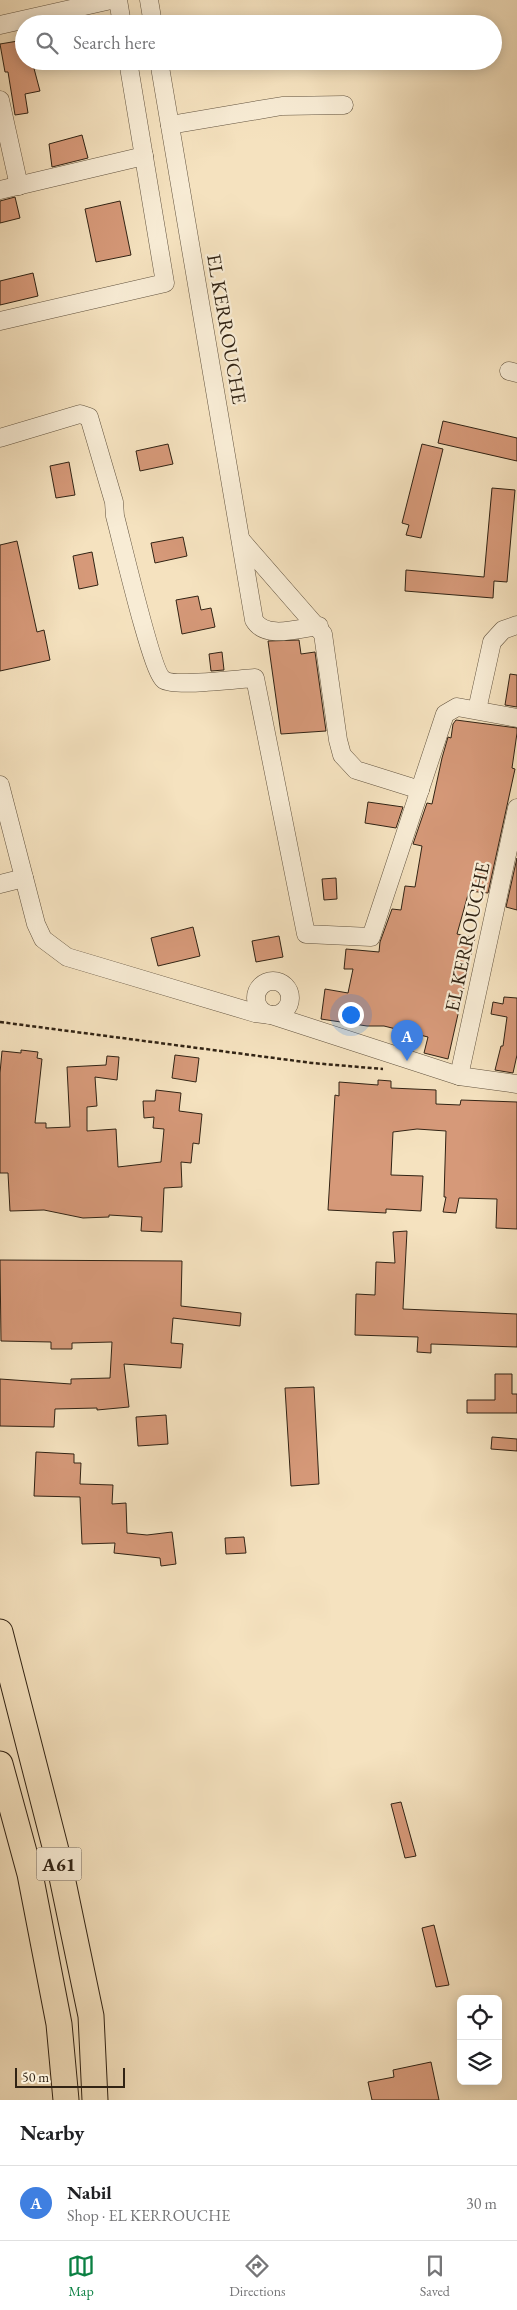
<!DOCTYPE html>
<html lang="en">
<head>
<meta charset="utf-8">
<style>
	body { margin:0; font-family:"EB Garamond",serif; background:#f6f6f6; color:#202124 }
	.controls { position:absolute; right:15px; bottom:15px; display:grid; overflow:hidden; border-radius:8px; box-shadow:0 2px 12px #0003 }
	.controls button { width:45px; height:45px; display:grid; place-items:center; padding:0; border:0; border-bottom:1px solid #e0e0e0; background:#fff; color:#202124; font:25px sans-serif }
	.scale { position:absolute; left:15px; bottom:12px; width:110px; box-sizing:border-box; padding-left:5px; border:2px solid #312314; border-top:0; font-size:14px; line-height:18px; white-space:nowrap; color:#312314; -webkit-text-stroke:4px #f8ecd5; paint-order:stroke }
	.you { position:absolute; left:350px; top:1014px; width:18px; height:18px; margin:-12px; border:4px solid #fff; border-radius:50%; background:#1a73e8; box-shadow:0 0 0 8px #1a73e833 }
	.badge { display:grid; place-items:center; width:32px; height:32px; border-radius:50%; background:#0b8043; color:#fff; font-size:16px; font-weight:700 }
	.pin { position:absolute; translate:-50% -41px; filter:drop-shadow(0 1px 2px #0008) }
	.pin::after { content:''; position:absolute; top:26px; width:18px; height:15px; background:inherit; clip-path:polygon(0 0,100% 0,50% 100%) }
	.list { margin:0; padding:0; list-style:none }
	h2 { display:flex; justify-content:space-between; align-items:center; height:65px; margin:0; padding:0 20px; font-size:21px }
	h2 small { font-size:16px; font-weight:400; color:#757577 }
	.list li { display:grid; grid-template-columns:32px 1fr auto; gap:15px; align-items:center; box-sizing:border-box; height:75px; padding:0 20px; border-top:1px solid #e0e0e0 }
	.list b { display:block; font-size:19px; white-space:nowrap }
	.list p { margin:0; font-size:16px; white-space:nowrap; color:#757577 }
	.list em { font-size:16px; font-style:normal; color:#757577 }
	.icon { flex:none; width:28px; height:28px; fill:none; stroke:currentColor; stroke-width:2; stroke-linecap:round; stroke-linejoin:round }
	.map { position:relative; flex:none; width:517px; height:2100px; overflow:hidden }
	.search { position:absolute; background:#fff; box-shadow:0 2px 12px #0003; left:15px; right:15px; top:15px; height:55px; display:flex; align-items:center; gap:12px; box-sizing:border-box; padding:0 18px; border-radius:28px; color:#757577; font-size:19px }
	.sheet { height:140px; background:#fff }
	nav { display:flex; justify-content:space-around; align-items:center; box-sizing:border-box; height:70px; border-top:1px solid #e0e0e0; background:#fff; font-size:14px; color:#757577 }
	nav a { display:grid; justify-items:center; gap:2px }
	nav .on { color:#0b8043 }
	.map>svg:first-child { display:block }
	.building { fill:#d69979; stroke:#312314 }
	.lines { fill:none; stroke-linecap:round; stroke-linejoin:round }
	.minor-casing { stroke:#62533f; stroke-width:19 }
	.highway-casing { stroke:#312314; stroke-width:27 }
	.path { stroke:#312314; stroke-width:2.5; stroke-dasharray:4 2.5; stroke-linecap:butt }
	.minor { stroke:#f8ecd5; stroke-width:18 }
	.highway { stroke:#f5e2bf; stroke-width:25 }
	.labels { text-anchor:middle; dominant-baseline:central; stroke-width:4.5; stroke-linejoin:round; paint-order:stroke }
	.shield { fill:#f8ecd5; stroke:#6d5f4e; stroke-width:1 }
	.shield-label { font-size:19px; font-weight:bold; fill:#312314 }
	.street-label { font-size:20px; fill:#312314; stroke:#f8ecd5 }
</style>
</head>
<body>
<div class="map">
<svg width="517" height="2100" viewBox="0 0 517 2100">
	<rect width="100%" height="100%" fill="#f5e2bf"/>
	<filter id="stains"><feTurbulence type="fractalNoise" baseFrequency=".004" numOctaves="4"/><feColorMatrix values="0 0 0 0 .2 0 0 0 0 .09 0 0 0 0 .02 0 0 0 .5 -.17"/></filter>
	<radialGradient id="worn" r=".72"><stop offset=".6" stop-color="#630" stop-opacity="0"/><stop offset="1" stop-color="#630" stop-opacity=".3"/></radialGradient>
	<!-- building -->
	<g class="building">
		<path d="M24 40V61H32L40 91 25 94 28 113 15 115 8 72H5L0 44Z"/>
		<path d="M82 135 88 158 52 167 49 144Z"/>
		<path d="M15 197 20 218 0 223V201Z"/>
		<path d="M120 201 131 255 96 262 85 209Z"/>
		<path d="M33 273 38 296 0 305V281Z"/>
		<path d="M443 421 517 438V461L438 443Z"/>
		<path d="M168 444 173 464 140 471 136 451Z"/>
		<path d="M422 444 443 449 421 538 406 535 409 525 402 523Z"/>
		<path d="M69 462 75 495 56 498 50 466Z"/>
		<path d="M492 488 515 490 507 582 494 581 493 598 405 591 406 570 484 577Z"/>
		<path d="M183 537 187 556 155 563 151 543Z"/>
		<path d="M17 541 37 632 44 630 50 660 0 671V545Z"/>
		<path d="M92 552 98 585 79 589 73 556Z"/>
		<path d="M198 596 201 610 211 608 215 627 182 634 176 600Z"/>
		<path d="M299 640 301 654 315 652 326 731 281 734 268 641Z"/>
		<path d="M222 652 224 670 211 671 209 654Z"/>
		<path d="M510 674 517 675V707L505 705Z"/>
		<path d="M456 720 517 728V733L512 768 515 769 488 893 469 891 457 934 475 938 448 1059 424 1053 428 1037 384 1026H367L321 1019 325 989 348 993 353 969H344L346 949 379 952 380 942 392 909 401 910 405 886 415 887 422 846 413 844 427 803 432 804 442 758 448 737 451 738 453 724Z"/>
		<path d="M368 802 403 807 396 828 365 823Z"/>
		<path d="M517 858V910L506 907Z"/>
		<path d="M336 878 337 899 324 900 322 879Z"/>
		<path d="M193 927 200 956 158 966 151 938Z"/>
		<path d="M279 936 283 957 256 962 252 941Z"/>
		<path d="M504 997 517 998V1055L513 1073 495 1070 501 1046H503L507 1017 491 1014 493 1002 503 1004Z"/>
		<path d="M21 1050 38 1052 37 1058 42 1059 35 1123H46V1128L70 1127 67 1067 106 1065 107 1056 119 1057 117 1080 95 1077 97 1106 87 1107V1131L116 1129 118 1167 161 1162 164 1129 153 1128 154 1117 144 1118 143 1101H155L156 1090 181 1093 179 1111 202 1114 199 1144 193 1143 191 1163 181 1162 182 1187 164 1188 162 1232 141 1231 142 1217 109 1215V1217L83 1218 44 1210 10 1211 8 1173H0V1073L2 1051 21 1053Z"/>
		<path d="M175 1055 199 1058 196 1082 172 1078Z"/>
		<path d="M378 1080 391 1081V1088L436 1090V1104L460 1105 461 1100 517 1102V1229L496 1228 497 1199 459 1198 456 1213 443 1212 446 1197H444L446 1131 417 1129 393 1132 391 1175 423 1176 421 1211 386 1209V1213L328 1210 335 1095 339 1096V1082L378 1085Z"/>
		<path d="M407 1231 403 1309 517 1314V1347L431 1344V1353L417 1352 418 1337 355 1335 356 1294 375 1295 376 1262 395 1263 393 1232Z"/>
		<path d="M0 1260 182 1261 181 1306 241 1313 240 1326 173 1318 171 1343 183 1344 181 1368 124 1364 129 1407 97 1410V1408L55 1409 54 1427 0 1426V1379L71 1384V1379L110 1378 112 1342 72 1343V1349H51V1342L1 1341Z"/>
		<path d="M495 1374H512V1394H517V1413H467V1400H495Z"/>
		<path d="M314 1387 319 1484 291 1486 285 1388Z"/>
		<path d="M166 1415 168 1444 138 1446 136 1417Z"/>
		<path d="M492 1437 517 1439V1451L491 1449Z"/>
		<path d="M36 1452 74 1454V1463H81L80 1484 113 1485 112 1504 126 1503 127 1533 147 1535 172 1532 176 1564 161 1566 160 1558 114 1553 115 1543 82 1544 80 1497 34 1496Z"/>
		<path d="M244 1537 246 1553 226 1554 225 1538Z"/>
		<path d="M401 1802 416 1856 405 1858 391 1804Z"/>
		<path d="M434 1925 449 1985 436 1987 422 1928Z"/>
		<path d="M431 2062 439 2100H372L368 2082 394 2077 393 2070Z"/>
	</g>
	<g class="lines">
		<defs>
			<g id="minor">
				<path d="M118 0 122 24"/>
				<path d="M149 0 153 24"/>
				<path d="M0 25 111 0"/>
				<path d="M159 61 254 620C265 640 300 628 319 626"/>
				<path d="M0 100 19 186"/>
				<path d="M170 125 282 106 344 105"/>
				<path d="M0 190 144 156"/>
				<path d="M0 321 165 283 128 61"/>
				<path d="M509 371 517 373"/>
				<path d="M0 438 80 414 89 417 114 502 115 516C121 538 152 673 164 680 175 687 238 679 255 678L306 934 371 937 445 714 457 707 517 718"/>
				<path d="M241 540 323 634 338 740 342 755 356 770 420 790"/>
				<path d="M477 710 492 642 503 630 517 625"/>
				<path d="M0 785 36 924 43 939 67 957 255 1013 271 1015 459 1076 517 1084"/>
				<path d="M0 884 24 878"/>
				<circle cx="273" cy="998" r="17"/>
				<path d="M459 1076 517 808"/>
			</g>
			<g id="highway">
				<path d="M0 1632 58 1858 91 2016 95 2100"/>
				<path d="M0 1764 30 1874 59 2024 66 2100"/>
			</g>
		</defs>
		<!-- minor casing -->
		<use href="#minor" class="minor-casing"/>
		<!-- highway casing -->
		<use href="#highway" class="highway-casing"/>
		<!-- path -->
		<path class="path" d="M0 1022 312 1063 383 1069"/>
		<!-- minor -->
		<use href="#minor" class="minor"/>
		<!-- highway -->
		<use href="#highway" class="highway"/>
	</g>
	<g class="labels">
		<!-- shield labels -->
		<rect class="shield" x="36.5" y="1847.5" width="45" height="33" rx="4"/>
		<g class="shield-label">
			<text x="59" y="1864">A61</text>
		</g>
		<!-- street labels -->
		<g class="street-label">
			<text transform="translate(227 329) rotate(80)">EL KERROUCHE</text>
			<text transform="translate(467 937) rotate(-78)">EL KERROUCHE</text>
		</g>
	</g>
	<rect width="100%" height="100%" filter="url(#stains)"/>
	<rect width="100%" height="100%" fill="url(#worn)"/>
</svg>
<div class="controls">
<button><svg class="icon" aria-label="locate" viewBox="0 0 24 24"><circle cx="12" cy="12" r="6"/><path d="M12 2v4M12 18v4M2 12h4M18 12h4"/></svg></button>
<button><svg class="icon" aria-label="layers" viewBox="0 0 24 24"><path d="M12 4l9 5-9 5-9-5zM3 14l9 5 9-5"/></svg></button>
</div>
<div class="scale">50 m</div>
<div class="you"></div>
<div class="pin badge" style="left:407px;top:1061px;background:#3f7fe0">A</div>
<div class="search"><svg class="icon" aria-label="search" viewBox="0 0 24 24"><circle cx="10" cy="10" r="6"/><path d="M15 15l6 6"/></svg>Search here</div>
</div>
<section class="sheet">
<h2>Nearby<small></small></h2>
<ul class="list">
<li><span class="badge" style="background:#3f7fe0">A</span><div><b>Nabil</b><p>Shop · EL KERROUCHE</p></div><em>30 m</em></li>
</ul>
</section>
<nav>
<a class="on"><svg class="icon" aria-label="map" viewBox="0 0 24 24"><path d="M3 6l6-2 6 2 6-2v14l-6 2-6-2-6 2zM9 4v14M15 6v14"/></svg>Map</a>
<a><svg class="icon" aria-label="directions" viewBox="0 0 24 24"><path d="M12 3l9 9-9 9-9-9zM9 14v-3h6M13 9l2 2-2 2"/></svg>Directions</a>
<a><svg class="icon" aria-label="saved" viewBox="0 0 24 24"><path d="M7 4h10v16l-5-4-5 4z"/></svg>Saved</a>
</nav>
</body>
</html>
